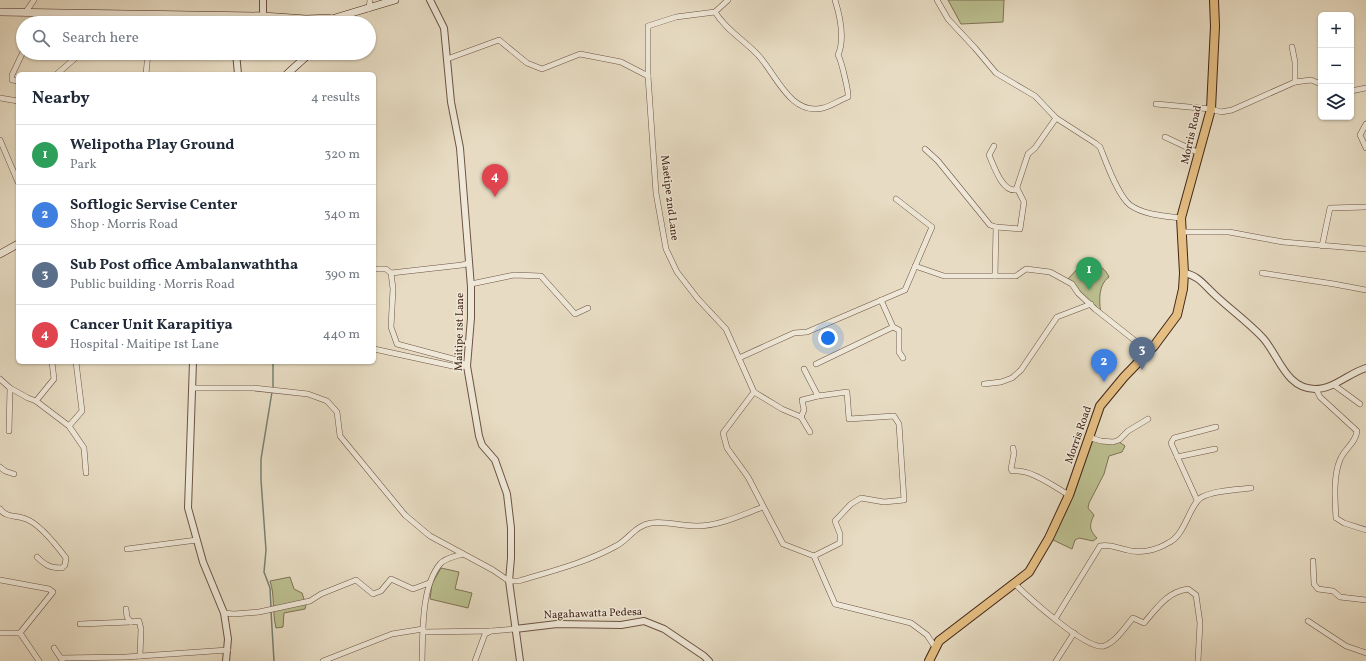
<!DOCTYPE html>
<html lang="en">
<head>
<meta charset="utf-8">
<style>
	body { margin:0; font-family:Vollkorn,serif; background:#f2f2f3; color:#1f2937 }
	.controls { position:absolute; right:12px; top:12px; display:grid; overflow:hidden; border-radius:6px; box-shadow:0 1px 3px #0004 }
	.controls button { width:36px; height:36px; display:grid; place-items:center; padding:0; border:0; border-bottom:1px solid #e0e1e3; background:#fff; color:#1f2937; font:20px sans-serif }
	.you { position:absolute; left:828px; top:338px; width:14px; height:14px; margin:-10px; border:3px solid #fff; border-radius:50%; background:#1a73e8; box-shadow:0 0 0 6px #1a73e833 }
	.badge { display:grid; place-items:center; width:26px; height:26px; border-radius:50%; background:#db2777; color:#fff; font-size:13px; font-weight:700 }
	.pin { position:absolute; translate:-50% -33px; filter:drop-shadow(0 1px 2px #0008) }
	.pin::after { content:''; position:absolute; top:21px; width:14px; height:12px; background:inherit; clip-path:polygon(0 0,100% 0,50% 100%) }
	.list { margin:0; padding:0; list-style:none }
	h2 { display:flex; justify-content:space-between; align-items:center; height:52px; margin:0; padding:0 16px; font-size:17px }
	h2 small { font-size:13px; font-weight:400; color:#747a83 }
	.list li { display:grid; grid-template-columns:26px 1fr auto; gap:12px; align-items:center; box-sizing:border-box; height:60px; padding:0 16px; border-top:1px solid #e0e1e3 }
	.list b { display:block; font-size:15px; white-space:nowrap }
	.list p { margin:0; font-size:13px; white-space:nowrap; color:#747a83 }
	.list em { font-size:13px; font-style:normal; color:#747a83 }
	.icon { flex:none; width:22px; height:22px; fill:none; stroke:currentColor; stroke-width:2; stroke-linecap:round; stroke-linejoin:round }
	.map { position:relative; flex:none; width:1366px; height:661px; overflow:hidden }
	.search { position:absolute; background:#fff; box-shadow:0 1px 3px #0004; left:16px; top:16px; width:360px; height:44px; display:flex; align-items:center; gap:10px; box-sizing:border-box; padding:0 14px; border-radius:22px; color:#747a83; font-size:15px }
	.panel { position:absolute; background:#fff; box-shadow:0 1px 3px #0004; left:16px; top:72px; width:360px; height:292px; border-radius:6px }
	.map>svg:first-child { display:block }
	.green { fill:#bbbf90; stroke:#7f7254 }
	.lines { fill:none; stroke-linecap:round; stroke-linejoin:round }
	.stream { stroke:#758074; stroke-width:1.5 }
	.minor-casing { stroke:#6c5343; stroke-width:6 }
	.tertiary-casing { stroke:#6c5343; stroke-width:8 }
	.secondary-casing { stroke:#432518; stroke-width:8 }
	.primary-casing { stroke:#432518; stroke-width:10 }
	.minor { stroke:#efe8d8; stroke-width:5 }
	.tertiary { stroke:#efe8d8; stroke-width:6 }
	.secondary { stroke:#efe8d8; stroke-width:7 }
	.primary { stroke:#e4be82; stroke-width:8 }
	.labels { text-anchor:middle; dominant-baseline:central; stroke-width:3; stroke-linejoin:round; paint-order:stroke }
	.street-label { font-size:11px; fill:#432518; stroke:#efe8d8 }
</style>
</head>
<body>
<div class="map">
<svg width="1366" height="661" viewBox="0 0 1366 661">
	<rect width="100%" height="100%" fill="#e7dcc3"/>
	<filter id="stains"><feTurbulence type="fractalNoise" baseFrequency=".005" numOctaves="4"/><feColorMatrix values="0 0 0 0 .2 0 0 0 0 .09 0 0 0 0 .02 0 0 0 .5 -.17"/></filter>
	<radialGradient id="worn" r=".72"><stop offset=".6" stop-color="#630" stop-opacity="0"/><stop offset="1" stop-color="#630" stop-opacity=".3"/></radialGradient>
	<!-- green -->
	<g class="green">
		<path d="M948 0H1004L1003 22 961 24Z"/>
		<path d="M1082 264C1095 265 1103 264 1109 277 1098 285 1099 301 1101 314L1066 281Z"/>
		<path d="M1088 439 1118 441 1125 446 1122 452 1109 456 1104 474 1089 503 1088 508 1094 515C1089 525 1089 530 1097 538L1093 541 1079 538 1075 540 1072 549 1049 538Z"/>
		<path d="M441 568 459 572 455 589 472 593 468 608 430 599 432 584Z"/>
		<path d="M290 577 294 589 302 593 306 605 305 609 284 613 283 627 276 628C272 612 275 595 270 581Z"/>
	</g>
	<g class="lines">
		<!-- stream -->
		<g class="stream">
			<path d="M273 388V362"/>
			<path d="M271 607 270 588 264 572 266 550 261 480V459L272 392"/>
			<path d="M271 611 274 661"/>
		</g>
		<defs>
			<g id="minor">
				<path d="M728 0 715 12 676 17 648 26V76L656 193 666 249 677 272 698 299 726 329 754 392 723 433 727 448 748 477 783 544 814 556 835 604 911 623 927 635 935 647"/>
				<path d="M937 0 948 19 975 48 996 73 1035 96 1056 118 1095 143 1100 147C1106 162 1118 196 1130 205 1144 215 1165 216 1181 218"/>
				<path d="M369 9 370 0"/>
				<path d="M715 12C726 30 744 40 758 55 776 74 790 116 823 108 831 106 840 100 848 97 849 93 841 59 838 55 845 39 840 16 835 0"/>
				<path d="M25 13 34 0"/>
				<path d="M101 14 103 23"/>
				<path d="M37 23 41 14"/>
				<path d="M149 23V15"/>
				<path d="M1292 47 1295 62V82"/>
				<path d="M447 59 499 40 527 63 542 69 580 54 621 62 648 76"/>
				<path d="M57 74 81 53"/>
				<path d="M146 74 148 53"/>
				<path d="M18 81 12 80V75L23 52"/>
				<path d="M1351 91 1366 88"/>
				<path d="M0 98 18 101"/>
				<path d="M1156 104 1211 109 1221 112 1232 110 1295 82 1311 80 1321 84"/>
				<path d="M1366 124 1360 135 1366 148"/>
				<path d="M1165 137 1199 153"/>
				<path d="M0 140 18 182"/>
				<path d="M994 146 989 155C994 166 1002 192 1016 190L1028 154 1035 148 1056 118"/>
				<path d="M925 149 938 161 990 225 996 227 995 276"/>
				<path d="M996 227 1020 229 1024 202 1017 188"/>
				<path d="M1182 232H1229L1283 242 1366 249"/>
				<path d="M1322 246 1330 208 1366 207"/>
				<path d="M915 266 944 276H1016L1026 269 1050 272 1072 284 1078 293 1095 309 1148 351"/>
				<path d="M374 269H386L391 273 393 289 391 327 397 344 457 360 467 366"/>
				<path d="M391 273 462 265 469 263"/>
				<path d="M1262 273 1334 284 1366 290"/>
				<path d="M471 284 514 275 541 276 575 314 588 308"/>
				<path d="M893 327 899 330V352L903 358"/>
				<path d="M374 349 457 367 467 366"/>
				<path d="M739 358 794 333 807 332 905 290 932 227 896 199"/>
				<path d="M816 364 893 327 881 300"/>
				<path d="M804 369 818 396 847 392 849 419 894 416 899 424 904 500 884 502 861 498 851 504 835 521 840 534V543L814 556"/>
				<path d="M0 379 10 388 28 398 36 401 69 426 84 448 86 473"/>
				<path d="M984 384 1001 382 1012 378 1021 370 1057 317 1091 304"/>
				<path d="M1334 385 1360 404"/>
				<path d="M193 388H253L308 394 327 401 337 412 340 436 405 515 430 536 493 570 509 581H519C552 571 585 563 616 546 628 540 636 525 651 523 666 521 681 526 696 526 719 526 742 515 763 507"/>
				<path d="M1316 389 1320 397 1357 431C1356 443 1344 449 1340 460 1333 476 1335 501 1336 518L1344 523 1366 530"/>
				<path d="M754 392 782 409 801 417 810 432"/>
				<path d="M36 401 54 379 52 362"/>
				<path d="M801 417 804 410 802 400 818 396"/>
				<path d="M69 426 82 411 76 362"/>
				<path d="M9 431 10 388"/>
				<path d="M1088 437 1101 441 1113 442 1119 440 1128 431 1148 419"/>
				<path d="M1013 448 1014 453 1011 469 1012 471C1031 469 1053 486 1069 495"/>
				<path d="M1177 457 1215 449"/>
				<path d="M0 467 5 471 14 474"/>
				<path d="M1197 500 1171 443 1174 438 1216 427"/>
				<path d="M0 509C6 518 17 515 26 519 40 524 57 546 66 558L65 565 62 568C50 568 45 565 37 557"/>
				<path d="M127 549 197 540"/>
				<path d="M1313 561 1314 584 1318 589 1333 591 1340 597 1366 600"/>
				<path d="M0 580 49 589 53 592 20 633"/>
				<path d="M1014 583C1027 596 1087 651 1104 646 1116 642 1125 627 1133 618L1144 623C1157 608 1167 592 1188 589L1196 595 1200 623 1198 661"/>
				<path d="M126 609 127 617 131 622 139 621 141 629 140 656"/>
				<path d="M224 613 234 614 259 612 310 601 321 594 356 580 373 594 381 591 391 579 413 589 429 583"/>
				<path d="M1055 619 1100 546C1110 544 1117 548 1127 550 1140 554 1157 550 1168 543 1186 535 1189 504 1202 497 1216 490 1236 490 1251 488"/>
				<path d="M1308 621 1346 646 1366 653"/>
				<path d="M80 624 131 622"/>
				<path d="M423 632 491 631"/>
				<path d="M0 633H20L39 661"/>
				<path d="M54 648 62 660"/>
				<path d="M61 658 126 657 228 650"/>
				<path d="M323 661 392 634 423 629"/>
				<path d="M422 661C423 632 421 587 440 564 445 558 456 556 463 554"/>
				<path d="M475 661 485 634 491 631 515 629"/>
				<path d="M1056 661 1074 633"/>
			</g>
			<g id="tertiary">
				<path d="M430 0 444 28 451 102 460 148 471 287V318L467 366 479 436 482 445 495 460 507 494 511 528V558L509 581 520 661"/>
				<path d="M235 16V23"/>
				<path d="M263 16V0"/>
				<path d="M236 53 238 74"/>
				<path d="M1184 273C1198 275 1205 286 1215 295 1231 310 1248 322 1263 338 1279 356 1286 389 1315 389 1334 389 1349 373 1366 368"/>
				<path d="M193 362 188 508 203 562 224 613 228 639 226 661"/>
				<path d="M515 629 557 624 621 625 644 621 664 629 704 656 709 661"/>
			</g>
			<g id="secondary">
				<path d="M0 12 263 16 306 19 332 18"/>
				<path d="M335 18 395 0"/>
				<path d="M328 23 332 18 338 20 339 23"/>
				<path d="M287 74 310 53"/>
				<path d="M0 254 18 244"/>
			</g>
			<path id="primary" d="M929 661 939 641 1029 572 1049 538 1069 495 1100 406 1124 377 1154 346 1177 315 1183 289 1184 273 1181 218 1211 109 1215 26 1214 0"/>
		</defs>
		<!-- minor casing -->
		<use href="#minor" class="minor-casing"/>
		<!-- tertiary casing -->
		<use href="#tertiary" class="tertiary-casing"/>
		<!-- secondary casing -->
		<use href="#secondary" class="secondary-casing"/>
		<!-- primary casing -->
		<use href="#primary" class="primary-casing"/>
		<!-- minor -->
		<use href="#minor" class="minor"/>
		<!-- tertiary -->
		<use href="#tertiary" class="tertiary"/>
		<!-- secondary -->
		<use href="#secondary" class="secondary"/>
		<!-- primary -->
		<use href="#primary" class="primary"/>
	</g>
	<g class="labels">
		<!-- street labels -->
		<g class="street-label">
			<text transform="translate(1192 135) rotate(-77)">Morris Road</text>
			<text transform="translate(669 198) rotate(83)">Maetipe 2nd Lane</text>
			<text transform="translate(460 332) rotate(-89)">Maitipe 1st Lane</text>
			<text transform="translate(1079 435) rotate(-71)">Morris Road</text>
			<text transform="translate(593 614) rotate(-2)">Nagahawatta Pedesa</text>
		</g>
	</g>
	<rect width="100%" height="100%" filter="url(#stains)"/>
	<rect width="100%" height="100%" fill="url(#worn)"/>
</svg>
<div class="controls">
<button>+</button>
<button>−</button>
<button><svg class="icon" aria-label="layers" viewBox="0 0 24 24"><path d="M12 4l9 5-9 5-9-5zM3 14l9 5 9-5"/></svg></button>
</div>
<div class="you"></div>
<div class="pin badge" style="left:1089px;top:290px;background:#2e9e5b">1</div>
<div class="pin badge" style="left:1104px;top:382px;background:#3f7fe0">2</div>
<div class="pin badge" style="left:1142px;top:370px;background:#5c6f8a">3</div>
<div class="pin badge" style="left:495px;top:197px;background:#e0444e">4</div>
<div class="search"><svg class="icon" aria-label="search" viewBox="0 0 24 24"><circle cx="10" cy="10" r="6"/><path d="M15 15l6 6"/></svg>Search here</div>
<section class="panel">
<h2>Nearby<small>4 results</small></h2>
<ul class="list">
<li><span class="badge" style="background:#2e9e5b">1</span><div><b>Welipotha Play Ground</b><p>Park</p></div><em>320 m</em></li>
<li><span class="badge" style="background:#3f7fe0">2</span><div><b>Softlogic Servise Center</b><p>Shop · Morris Road</p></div><em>340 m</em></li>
<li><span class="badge" style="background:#5c6f8a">3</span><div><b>Sub Post office Ambalanwaththa</b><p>Public building · Morris Road</p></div><em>390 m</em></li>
<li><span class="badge" style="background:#e0444e">4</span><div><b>Cancer Unit Karapitiya</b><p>Hospital · Maitipe 1st Lane</p></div><em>440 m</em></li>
</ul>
</section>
</div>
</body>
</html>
